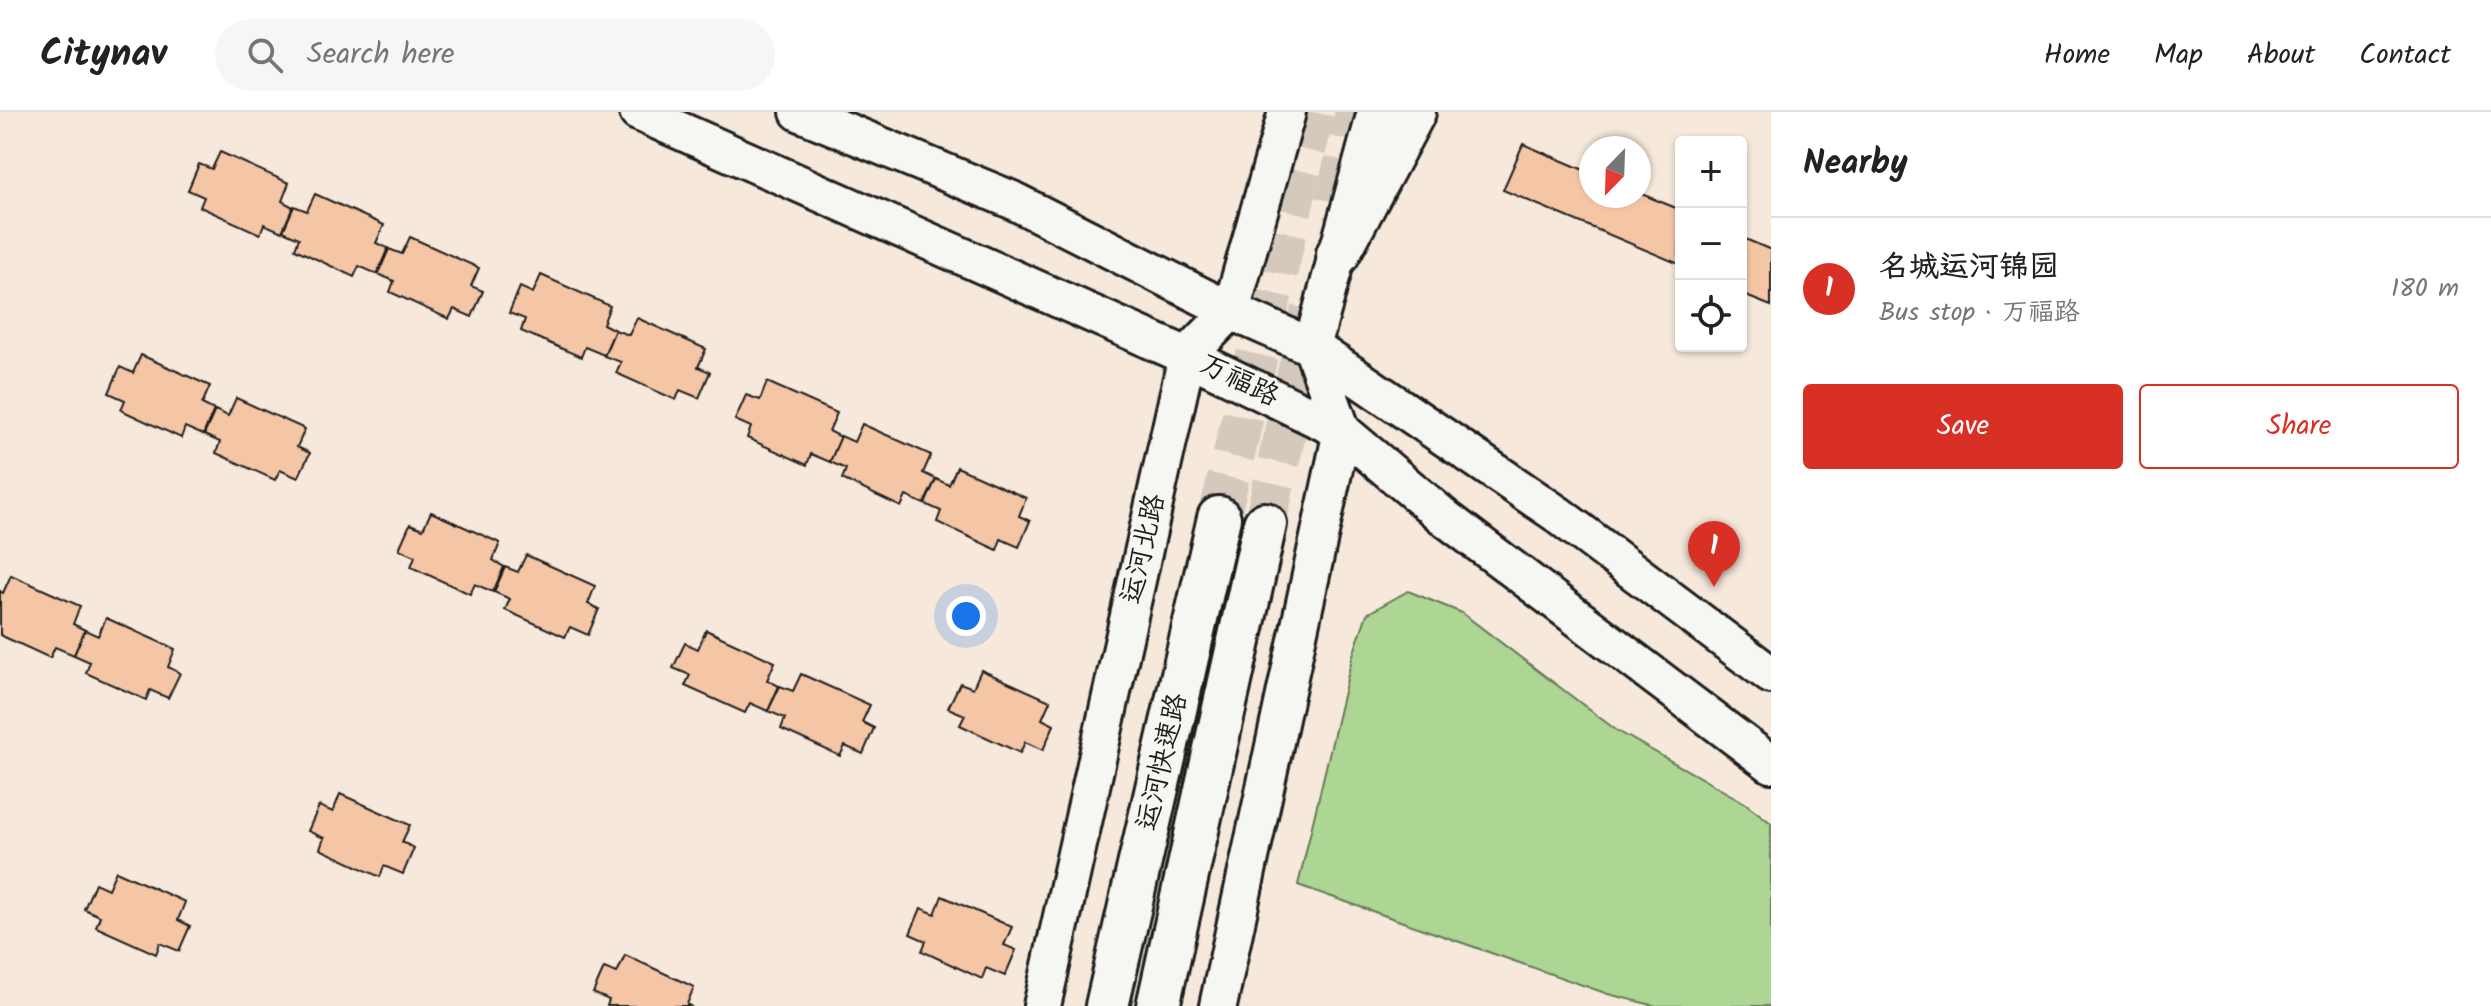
<!DOCTYPE html>
<html lang="en">
<head>
<meta charset="utf-8">
<style>
	body { margin:0; font-family:Kalam,"LXGW WenKai TC",sans-serif; background:#f6f6f6; color:#222 }
	.controls { position:absolute; right:24px; top:24px; display:grid; overflow:hidden; border-radius:8px; box-shadow:0 2px 6px #0004 }
	.controls button { width:72px; height:72px; display:grid; place-items:center; padding:0; border:0; border-bottom:2px solid #e0e0e0; background:#fff; color:#222; font:40px sans-serif }
	.compass { position:absolute; left:1579px; top:24px; width:72px; height:72px; border-radius:50%; background:#fff; box-shadow:0 2px 6px #0004; rotate:203deg }
	.you { position:absolute; left:966px; top:504px; width:28px; height:28px; margin:-20px; border:6px solid #fff; border-radius:50%; background:#1a73e8; box-shadow:0 0 0 12px #1a73e833 }
	.badge { display:grid; place-items:center; width:52px; height:52px; border-radius:50%; background:#d93025; color:#fff; font-size:26px; font-weight:700 }
	.pin { position:absolute; translate:-50% -66px; filter:drop-shadow(0 2px 4px #0008) }
	.pin::after { content:''; position:absolute; top:42px; width:28px; height:24px; background:inherit; clip-path:polygon(0 0,100% 0,50% 100%) }
	.list { margin:0; padding:0; list-style:none }
	h2 { display:flex; justify-content:space-between; align-items:center; height:104px; margin:0; padding:0 32px; font-size:34px }
	h2 small { font-size:26px; font-weight:400; color:#767676 }
	.list li { display:grid; grid-template-columns:52px 1fr auto; gap:24px; align-items:center; box-sizing:border-box; height:144px; padding:0 32px; border-top:2px solid #e0e0e0 }
	.list b { display:block; font-size:30px; white-space:nowrap }
	.list p { margin:0; font-size:26px; white-space:nowrap; color:#767676 }
	.list em { font-size:26px; font-style:normal; color:#767676 }
	.actions { display:flex; gap:16px; padding:24px 32px }
	.actions a { flex:1; padding:18px 0; border:2px solid #d93025; border-radius:8px; text-align:center; font-size:28px; color:#d93025 }
	.actions .main { background:#d93025; color:#fff }
	.icon { flex:none; width:44px; height:44px; fill:none; stroke:currentColor; stroke-width:2; stroke-linecap:round; stroke-linejoin:round }
	.map { position:relative; flex:none; width:1771px; height:894px; overflow:hidden }
	header { display:flex; align-items:center; gap:48px; box-sizing:border-box; height:112px; padding:0 40px; background:#fff; border-bottom:2px solid #e0e0e0 }
	header strong { font-size:38px }
	nav { display:flex; gap:44px; margin-inline-start:auto; font-size:28px }
	.search { width:560px; height:72px; background:#f6f6f6; display:flex; align-items:center; gap:20px; box-sizing:border-box; padding:0 28px; border-radius:44px; color:#767676; font-size:30px }
	main { display:flex }
	aside { flex:1; background:#fff }
	.map>svg:first-child { display:block }
	.green { fill:#add694; stroke:#647958; stroke-width:2 }
	.building { fill:#f5c6a5; stroke:#1c1c1c; stroke-width:2 }
	.lines { fill:none; stroke-linecap:round; stroke-linejoin:round }
	.highway-tunnel { stroke:#d5c9be; stroke-width:42; stroke-dasharray:42 21; stroke-linecap:butt }
	.major-casing { stroke:#1c1c1c; stroke-width:42 }
	.highway-casing { stroke:#1c1c1c; stroke-width:48 }
	.major { stroke:#f6f6f2; stroke-width:36 }
	.highway { stroke:#f6f6f2; stroke-width:42 }
	.labels { text-anchor:middle; dominant-baseline:central; stroke-width:6; stroke-linejoin:round; paint-order:stroke }
	.street-label { font-size:28px; fill:#1c1c1c; stroke:#f6f6f2 }
</style>
</head>
<body>
<header>
<strong>Citynav</strong>
<div class="search"><svg class="icon" aria-label="search" viewBox="0 0 24 24"><circle cx="10" cy="10" r="6"/><path d="M15 15l6 6"/></svg>Search here</div>
<nav><a>Home</a><a>Map</a><a>About</a><a>Contact</a></nav>
</header>
<main>
<div class="map">
<svg width="1771" height="894" viewBox="0 0 1771 894">
	<rect width="100%" height="100%" fill="#f6e8db"/>
	<filter id="ink" filterUnits="userSpaceOnUse"><feTurbulence type="fractalNoise" baseFrequency=".0125" numOctaves="2"/><feDisplacementMap in="SourceGraphic" scale="16" xChannelSelector="R" yChannelSelector="G"/><feConvolveMatrix kernelMatrix="1 2 1 2 8 2 1 2 1" color-interpolation-filters="sRGB"/></filter>
	<g filter="url(#ink)">
		<!-- green -->
		<path class="green" d="M1408 479 1462 501 1616 618 1745 691 1771 711V894H1656L1608 882 1298 773 1352 546 1367 502Z"/>
		<!-- building -->
		<g class="building">
			<path d="M1523 32 1591 61V84H1639V81L1681 98 1679 152 1503 78Z"/>
			<path d="M220 40 289 71 282 89 293 95 282 120 264 112 260 122 200 95 204 85 188 78 199 52 212 57Z"/>
			<path d="M315 82 384 113 376 131 388 136 377 162 359 154 354 165 295 137 299 126 283 119 294 94 307 99Z"/>
			<path d="M410 125 479 156 471 174 483 179 472 205 454 197 449 207 390 180 394 169 378 162 389 137 402 142Z"/>
			<path d="M1743 126 1771 138V194L1741 182V132Z"/>
			<path d="M541 163 610 194 603 212 615 218 604 243 585 235 581 245 521 219 525 207 509 201 520 175 533 181Z"/>
			<path d="M637 206 706 237 698 255 710 260 699 286 680 278 676 288 616 261 621 250 604 244 615 218 629 223Z"/>
			<path d="M141 243 210 274 202 292 214 298 203 323 185 315 181 326 121 298 125 288 109 281 120 255 133 261Z"/>
			<path d="M767 270 837 301 829 319 841 325 830 350 811 342 807 353 747 326 751 315 735 308 746 283 760 288Z"/>
			<path d="M236 286 305 317 297 335 310 341 298 366 280 358 275 368 216 341 220 330 204 323 215 298 228 304Z"/>
			<path d="M862 312 931 343 923 361 936 367 924 392 906 384 901 395 842 367 846 357 830 350 841 324 854 330Z"/>
			<path d="M957 355 1026 386 1019 404 1030 409 1019 435 1001 427 997 438 937 410 941 399 925 392 936 367 949 373Z"/>
			<path d="M431 400 500 431 493 448 504 455 493 480 475 472 470 482 411 455 415 444 399 437 410 412 423 417Z"/>
			<path d="M526 443 595 474 588 492 599 497 588 523 570 515 565 525 505 498 510 487 494 480 505 455 518 460Z"/>
			<path d="M11 463 80 494 73 512 85 518 74 543 55 535 50 546 0 523V479L3 481Z"/>
			<path d="M106 506 175 537 168 555 180 561 168 586 150 578 146 588 86 561 90 550 74 543 85 518 98 524Z"/>
			<path d="M706 518 775 550 767 568 779 574 768 599 750 591 745 601 685 574 690 563 673 556 685 531 698 537Z"/>
			<path d="M981 558 1050 589 1042 607 1054 613 1043 638 1025 630 1020 641 960 613 965 603 948 596 960 571 973 576Z"/>
			<path d="M801 562 870 593 862 610 874 616 863 642 845 634 840 644 781 617 785 606 768 599 780 574 793 579Z"/>
			<path d="M340 682 410 713 402 730 414 736 403 762 384 754 380 765 320 737 324 726 308 719 319 694 333 700Z"/>
			<path d="M116 759 185 790 178 808 190 814 179 839 160 831 156 842 96 815 100 804 84 797 95 771 108 777Z"/>
			<path d="M942 784 1012 815 1004 833 1016 838 1005 864 986 856 982 867 922 839 926 829 910 822 921 796 935 802Z"/>
			<path d="M625 843 694 875 687 892 690 894H607L609 888 593 881 604 856 617 861Z"/>
		</g>
		<g class="lines">
			<!-- highway-tunnel -->
			<g class="highway-tunnel">
				<path d="M1336 90 1356 0"/>
				<path d="M1219 406 1314 0"/>
				<path d="M1265 412 1312 198"/>
			</g>
			<defs>
				<g id="major">
					<path d="M638 0 1187 244 1342 319 1444 405 1771 652"/>
					<path d="M799 0 1012 88 1231 199 1312 235 1557 402 1771 563"/>
					<path d="M1042 894 1187 244 1231 199 1287 0"/>
					<path d="M1218 894 1342 319 1312 235 1376 0"/>
				</g>
				<g id="highway">
					<path d="M1338 142 1414 0"/>
					<path d="M1107 894 1219 406"/>
					<path d="M1158 894 1265 412"/>
				</g>
			</defs>
			<!-- major casing -->
			<use href="#major" class="major-casing"/>
			<!-- highway casing -->
			<use href="#highway" class="highway-casing"/>
			<!-- major -->
			<use href="#major" class="major"/>
			<!-- highway -->
			<use href="#highway" class="highway"/>
		</g>
	</g>
	<g class="labels">
		<!-- street labels -->
		<g class="street-label">
			<text transform="translate(1239 269) rotate(26)">万福路</text>
			<text transform="translate(1144 437) rotate(-77)">运河北路</text>
			<text transform="translate(1163 650) rotate(-77)">运河快速路</text>
		</g>
	</g>
</svg>
<div class="controls">
<button>+</button>
<button>−</button>
<button><svg class="icon" aria-label="locate" viewBox="0 0 24 24"><circle cx="12" cy="12" r="6"/><path d="M12 2v4M12 18v4M2 12h4M18 12h4"/></svg></button>
</div>
<svg class="compass" viewBox="-18 -18 36 36"><path d="M0-13l5 13h-10z" fill="#e53935"/><path d="M0 13l5-13h-10z" fill="#767676"/></svg>
<div class="you"></div>
<div class="pin badge" style="left:1714px;top:475px">1</div>
</div>
<aside>
<h2>Nearby<small></small></h2>
<ul class="list">
<li><span class="badge">1</span><div><b>名城运河锦园</b><p>Bus stop · 万福路</p></div><em>180 m</em></li>
</ul>
<div class="actions"><a class="main">Save</a><a>Share</a></div>
</aside>
</main>
</body>
</html>
